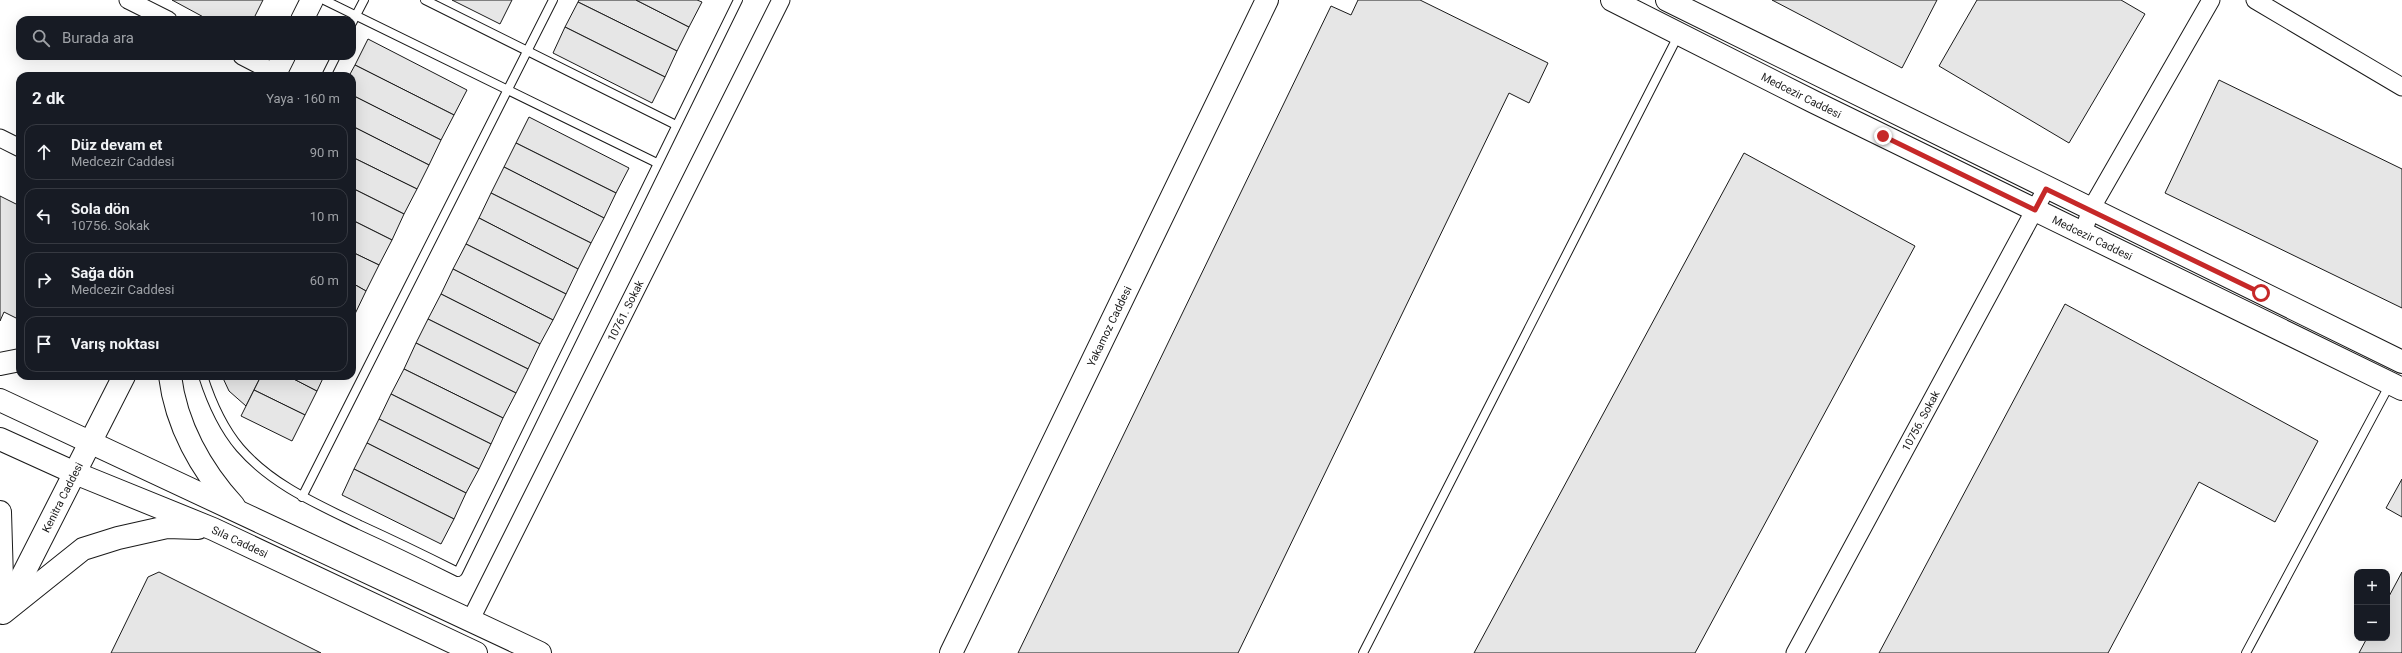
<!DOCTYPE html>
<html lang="tr">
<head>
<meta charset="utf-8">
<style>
	body { margin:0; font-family:Roboto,sans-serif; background:#242831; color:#f1f3f6 }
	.controls { position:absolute; right:12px; bottom:12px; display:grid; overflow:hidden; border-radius:8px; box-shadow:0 4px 16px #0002 }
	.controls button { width:36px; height:36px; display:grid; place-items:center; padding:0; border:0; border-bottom:1px solid #363941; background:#171b24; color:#f1f3f6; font:20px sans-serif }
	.stop { position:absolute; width:12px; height:12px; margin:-9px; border:3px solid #c62828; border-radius:50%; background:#fff }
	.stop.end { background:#c62828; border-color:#fff; box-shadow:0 1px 4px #0008 }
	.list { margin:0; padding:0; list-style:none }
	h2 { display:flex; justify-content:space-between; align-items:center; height:52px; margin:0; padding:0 16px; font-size:17px }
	h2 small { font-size:13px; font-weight:400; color:#9ea1a6 }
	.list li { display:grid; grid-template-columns:26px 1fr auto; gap:12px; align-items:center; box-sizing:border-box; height:56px; margin:0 8px 8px; padding:0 8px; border:1px solid #363941; border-radius:12px }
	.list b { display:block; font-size:15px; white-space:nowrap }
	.list p { margin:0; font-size:13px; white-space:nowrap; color:#9ea1a6 }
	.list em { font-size:13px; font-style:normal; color:#9ea1a6 }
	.icon { flex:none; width:22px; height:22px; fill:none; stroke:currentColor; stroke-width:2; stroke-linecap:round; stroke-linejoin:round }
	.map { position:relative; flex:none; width:2402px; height:653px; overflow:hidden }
	.search { position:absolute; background:#171b24; box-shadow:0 4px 16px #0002; left:16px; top:16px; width:340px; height:44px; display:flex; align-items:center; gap:10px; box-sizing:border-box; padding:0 14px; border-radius:12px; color:#9ea1a6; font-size:15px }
	.panel { position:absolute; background:#171b24; box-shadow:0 4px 16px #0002; left:16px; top:72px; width:340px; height:308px; border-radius:12px }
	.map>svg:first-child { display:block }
	.building { fill:#e6e6e6; stroke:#1a1a1a }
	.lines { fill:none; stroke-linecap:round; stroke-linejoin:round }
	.lane-casing { stroke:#1a1a1a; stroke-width:10 }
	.street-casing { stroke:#1a1a1a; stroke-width:19 }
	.secondary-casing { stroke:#1a1a1a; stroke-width:24 }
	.lane { stroke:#fff; stroke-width:8 }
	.street { stroke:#fff; stroke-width:17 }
	.secondary { stroke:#fff; stroke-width:22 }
	.route { stroke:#c62828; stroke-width:5 }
	.labels { text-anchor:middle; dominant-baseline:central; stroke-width:3; stroke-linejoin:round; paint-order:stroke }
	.street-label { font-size:11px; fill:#1a1a1a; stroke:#fff }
</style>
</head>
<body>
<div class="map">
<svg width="2402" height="653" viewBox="0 0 2402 653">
	<rect width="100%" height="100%" fill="#fff"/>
	<!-- building -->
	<g class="building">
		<path d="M172 0H263L253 20H209Z"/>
		<path d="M452 0H512L500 24Z"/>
		<path d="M579 0H636L689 27 677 51 578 2Z"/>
		<path d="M636 0H697L702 2 689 27Z"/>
		<path d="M1358 0H1420L1548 63 1529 103 1509 93 1238 653H1018L1331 6 1351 15Z"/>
		<path d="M1772 0H1937L1902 68Z"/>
		<path d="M1977 0H2121L2145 14 2069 143 1939 66Z"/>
		<path d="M578 2 677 51 665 77 565 27Z"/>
		<path d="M565 27 665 77 652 103 553 53Z"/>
		<path d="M368 39 467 90 454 115 355 65Z"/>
		<path d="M355 65 454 115 441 140 352 95V76H349Z"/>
		<path d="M2219 80 2402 169V308L2165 193Z"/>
		<path d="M352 95 441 140 429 165 352 126Z"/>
		<path d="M529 117 629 168 616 193 516 143Z"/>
		<path d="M352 126 429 165 417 189 352 157Z"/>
		<path d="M516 143 616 193 604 218 504 167Z"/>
		<path d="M1744 153 1915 246 1695 653H1474Z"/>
		<path d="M352 157 417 189 404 214 352 188Z"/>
		<path d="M504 167 604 218 591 243 491 193Z"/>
		<path d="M352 188 404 214 392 240 352 220Z"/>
		<path d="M491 193 591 243 578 269 479 218Z"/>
		<path d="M0 196 20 206V320L4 312 0 321Z"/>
		<path d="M479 218 578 269 566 294 466 244Z"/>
		<path d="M352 220 392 240 379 265 352 252Z"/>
		<path d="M466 244 566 294 553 320 453 269Z"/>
		<path d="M352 252 379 265 366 291 352 283Z"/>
		<path d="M453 269 553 320 540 344 441 294Z"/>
		<path d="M352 283 366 291 354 316 352 315Z"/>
		<path d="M441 294 540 344 528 369 428 319Z"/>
		<path d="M2065 304 2318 441 2275 522 2199 482 2108 653H1879Z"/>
		<path d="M428 319 528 369 516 393 416 343Z"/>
		<path d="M416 343 516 393 503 418 404 369Z"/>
		<path d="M404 369 503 418 491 444 391 394Z"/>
		<path d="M222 376H261L246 406 229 391Z"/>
		<path d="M261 376H288L317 391 305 415 254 390Z"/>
		<path d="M288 376H324L317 391Z"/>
		<path d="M254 390 305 415 292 441 241 416Z"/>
		<path d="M391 394 491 444 479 469 379 419Z"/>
		<path d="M379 419 479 469 466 493 367 443Z"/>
		<path d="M367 443 466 493 454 519 354 469Z"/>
		<path d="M354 469 454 519 441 544 342 495Z"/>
		<path d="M2402 479V517L2386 508Z"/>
		<path d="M159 572 321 653H111L148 577Z"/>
		<path d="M2402 572V653H2359L2367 638H2387V600Z"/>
	</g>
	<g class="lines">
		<defs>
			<g id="lane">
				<path d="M324 0 657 163"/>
				<path d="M425 0 676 125"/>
				<path d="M352 23 364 0"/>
				<path d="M326 76 336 56"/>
				<path d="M203 376C211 401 223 428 240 448 272 485 317 504 360 525 393 540 426 556 458 572L738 0"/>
				<path d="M302 497 553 0"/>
				<path d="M1363 653 1679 34"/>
				<path d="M2246 653 2390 384"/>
			</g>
			<g id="street">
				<path d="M128 0 168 20"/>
				<path d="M2255 0 2402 87"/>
				<path d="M242 56 275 73"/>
				<path d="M0 138 20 148"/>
				<path d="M2083 233 2091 209 2211 0"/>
				<path id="s1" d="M470 621 781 0"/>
				<path id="s2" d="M1795 653 2046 189"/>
			</g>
			<g id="secondary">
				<path id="s3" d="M1612 0 1814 102 2402 389"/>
				<path d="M1667 0 2402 362"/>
				<path d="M302 20 312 0"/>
				<path d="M274 76 284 56"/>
				<path d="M0 364 20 360"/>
				<path d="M170 376C176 425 201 470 234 506"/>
				<path d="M0 400 540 653"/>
				<path id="s4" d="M0 439 75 473 213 529 476 653"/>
				<path d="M0 512 3 613 83 549 118 538 167 527 198 528"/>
				<path id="s5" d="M7 606 124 376"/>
				<path id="s6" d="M951 653 1267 0"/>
			</g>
		</defs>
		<!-- lane casing -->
		<use href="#lane" class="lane-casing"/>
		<!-- street casing -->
		<use href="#street" class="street-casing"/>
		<!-- secondary casing -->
		<use href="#secondary" class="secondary-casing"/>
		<!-- lane -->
		<use href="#lane" class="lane"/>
		<!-- street -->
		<use href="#street" class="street"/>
		<!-- secondary -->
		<use href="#secondary" class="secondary"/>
	</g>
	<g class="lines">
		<!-- route -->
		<path class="route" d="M1883 136 2035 210 2046 189 2261 293"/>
	</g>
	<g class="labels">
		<!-- street labels -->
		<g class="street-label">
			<text stroke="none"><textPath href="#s3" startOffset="212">Medcezir Caddesi</textPath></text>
			<text stroke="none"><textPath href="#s3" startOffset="536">Medcezir Caddesi</textPath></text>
			<text stroke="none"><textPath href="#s1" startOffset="347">10761. Sokak</textPath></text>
			<text stroke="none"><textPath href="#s6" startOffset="363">Yakamoz Caddesi</textPath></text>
			<text stroke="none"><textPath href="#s2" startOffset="264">10756. Sokak</textPath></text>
			<text stroke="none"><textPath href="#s5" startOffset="122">Kenitra Caddesi</textPath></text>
			<text stroke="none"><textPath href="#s4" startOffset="261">Sıla Caddesi</textPath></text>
		</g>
	</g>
</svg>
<div class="controls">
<button>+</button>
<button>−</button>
</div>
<div class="stop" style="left:2261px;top:293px"></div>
<div class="stop end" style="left:1883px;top:136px"></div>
<div class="search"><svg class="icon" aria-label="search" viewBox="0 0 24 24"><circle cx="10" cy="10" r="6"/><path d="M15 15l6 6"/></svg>Burada ara</div>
<section class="panel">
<h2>2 dk<small>Yaya · 160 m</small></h2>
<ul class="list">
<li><svg class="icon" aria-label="ahead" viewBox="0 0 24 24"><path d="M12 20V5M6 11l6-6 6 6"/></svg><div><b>Düz devam et</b><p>Medcezir Caddesi</p></div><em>90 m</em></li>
<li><svg class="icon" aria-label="left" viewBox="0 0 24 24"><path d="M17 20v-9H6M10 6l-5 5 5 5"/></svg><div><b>Sola dön</b><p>10756. Sokak</p></div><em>10 m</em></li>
<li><svg class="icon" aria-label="right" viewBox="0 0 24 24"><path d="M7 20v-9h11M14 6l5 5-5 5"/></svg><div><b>Sağa dön</b><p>Medcezir Caddesi</p></div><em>60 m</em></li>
<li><svg class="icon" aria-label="arrive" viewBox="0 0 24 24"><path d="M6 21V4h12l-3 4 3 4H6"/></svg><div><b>Varış noktası</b></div></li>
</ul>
</section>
</div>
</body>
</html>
